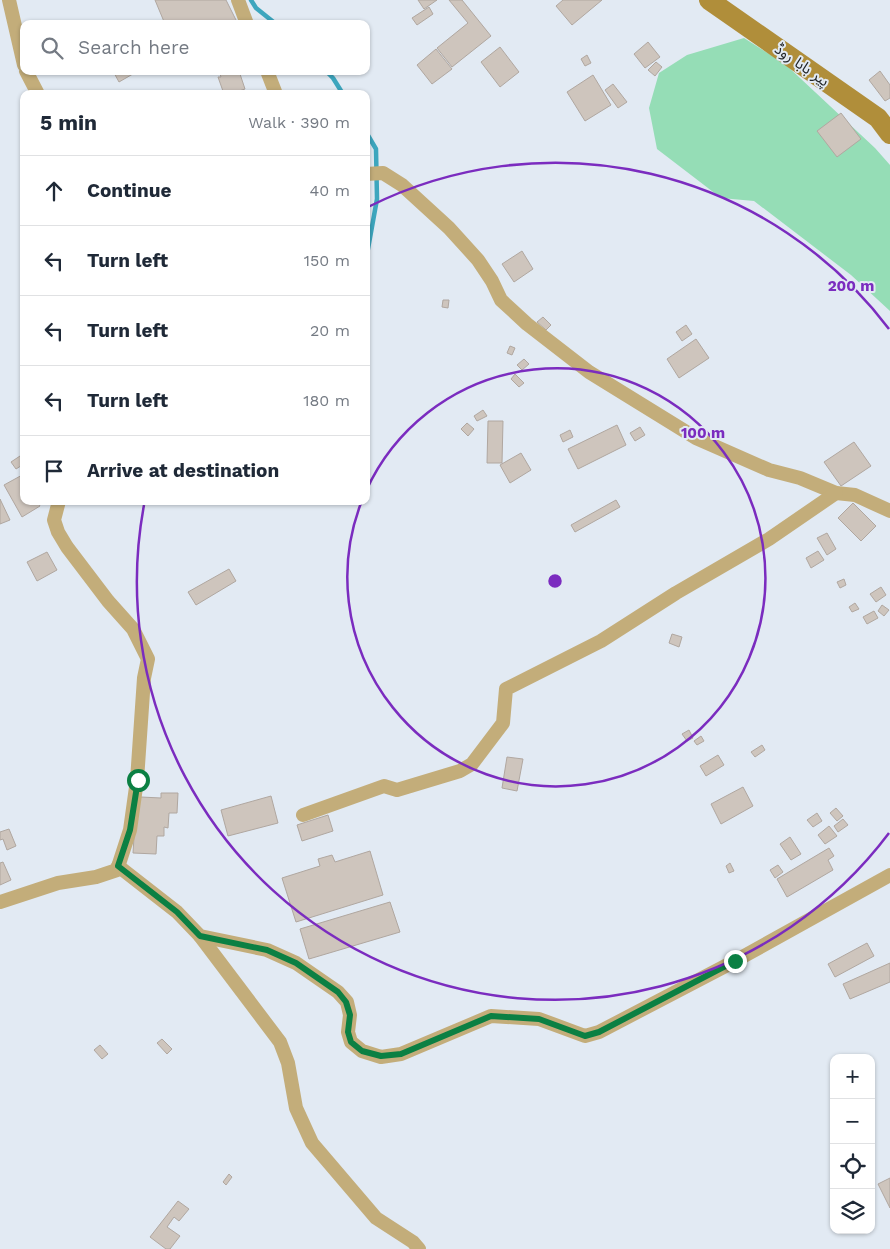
<!DOCTYPE html>
<html lang="en">
<head>
<meta charset="utf-8">
<style>
	body { margin:0; font-family:"Work Sans","Noto Sans Arabic",sans-serif; background:#f6f6f7; color:#1f2937 }
	.controls { position:absolute; right:15px; bottom:15px; display:grid; overflow:hidden; border-radius:10px; box-shadow:0 1px 4px #0004 }
	.controls button { width:45px; height:45px; display:grid; place-items:center; padding:0; border:0; border-bottom:1px solid #e0e1e3; background:#fff; color:#1f2937; font:25px sans-serif }
	.stop { position:absolute; width:15px; height:15px; margin:-11px; border:4px solid #0b8043; border-radius:50%; background:#fff }
	.stop.end { background:#0b8043; border-color:#fff; box-shadow:0 1px 5px #0008 }
	.list { margin:0; padding:0; list-style:none }
	h2 { display:flex; justify-content:space-between; align-items:center; height:65px; margin:0; padding:0 20px; font-size:21px }
	h2 small { font-size:16px; font-weight:400; color:#747a83 }
	.list li { display:grid; grid-template-columns:32px 1fr auto; gap:15px; align-items:center; box-sizing:border-box; height:70px; padding:0 20px; border-top:1px solid #e0e1e3 }
	.list b { display:block; font-size:19px; white-space:nowrap }
	.list em { font-size:16px; font-style:normal; color:#747a83 }
	.icon { flex:none; width:28px; height:28px; fill:none; stroke:currentColor; stroke-width:2; stroke-linecap:round; stroke-linejoin:round }
	.map { position:relative; flex:none; width:890px; height:1249px; overflow:hidden }
	.search { position:absolute; background:#fff; box-shadow:0 1px 4px #0004; left:20px; top:20px; width:350px; height:55px; display:flex; align-items:center; gap:12px; box-sizing:border-box; padding:0 18px; border-radius:10px; color:#747a83; font-size:19px }
	.panel { position:absolute; background:#fff; box-shadow:0 1px 4px #0004; left:20px; top:90px; width:350px; height:415px; border-radius:10px }
	.map>svg:first-child { display:block }
	.green { fill:#95ddb6 }
	.lines { fill:none; stroke-linecap:round; stroke-linejoin:round }
	.stream { stroke:#3da6be; stroke-width:4.5 }
	.building { fill:#cec5bd; stroke:#b0a7a0 }
	.street { stroke:#c3ad7a; stroke-width:14 }
	.secondary { stroke:#b08e3a; stroke-width:20 }
	.route { stroke:#0b8043; stroke-width:6 }
	.ring { fill:none; stroke:#7b2cbf; stroke-width:2.5 }
	.labels { text-anchor:middle; dominant-baseline:central; stroke-width:4; stroke-linejoin:round; paint-order:stroke }
	.street-label { font-size:15px; fill:#232629; stroke:#e2eaf3 }
	.centre { fill:#7b2cbf; stroke:#e2eaf3; stroke-width:2.5 }
	.ring-label { font-size:15px; text-anchor:middle; font-weight:bold; fill:#7b2cbf; stroke:#e2eaf3; stroke-width:4; stroke-linejoin:round; paint-order:stroke }
</style>
</head>
<body>
<div class="map">
<svg width="890" height="1249" viewBox="0 0 890 1249">
	<rect width="100%" height="100%" fill="#e2eaf3"/>
	<!-- green -->
	<path class="green" d="M744 38 785 64 875 148 890 165V311L851 275 754 201 721 198 657 149 649 108 659 73 687 55Z"/>
	<g class="lines">
		<!-- stream -->
		<g class="stream">
			<path d="M251 0 256 8 276 24"/>
			<path d="M326 71 333 78 343 94"/>
			<path d="M366 132 376 149 377 199 366 260"/>
		</g>
	</g>
	<!-- building -->
	<g class="building">
		<path d="M155 0H226L238 24H165Z"/>
		<path d="M418 0H437L424 9Z"/>
		<path d="M449 0H462L491 36 452 67 437 48 468 23Z"/>
		<path d="M563 0H602L572 25 556 6Z"/>
		<path d="M429 7 433 14 417 25 412 18Z"/>
		<path d="M648 42 660 57 645 68 634 54Z"/>
		<path d="M500 47 519 72 500 87 481 62Z"/>
		<path d="M436 49 452 69 432 84 417 65Z"/>
		<path d="M587 55 591 63 585 66 581 59Z"/>
		<path d="M656 62 662 67 655 76 648 70Z"/>
		<path d="M113 71H138L119 82Z"/>
		<path d="M219 71H239L245 89 230 94H224L218 77H221Z"/>
		<path d="M880 71 890 85V98L885 101 869 80Z"/>
		<path d="M593 75 611 105 585 121 567 92Z"/>
		<path d="M613 84 627 102 618 108 605 90Z"/>
		<path d="M841 113 861 139 837 157 817 131Z"/>
		<path d="M522 251 533 269 514 282 502 264Z"/>
		<path d="M443 300H449L448 308 442 307Z"/>
		<path d="M543 317 551 325 546 330 537 322Z"/>
		<path d="M686 325 692 334 682 341 676 332Z"/>
		<path d="M696 339 709 358 679 378 667 359Z"/>
		<path d="M510 346 515 348 512 355 507 353Z"/>
		<path d="M524 359 529 364 522 370 517 365Z"/>
		<path d="M515 374 524 383 519 387 511 379Z"/>
		<path d="M483 410 487 416 477 421 474 416Z"/>
		<path d="M488 421H503L502 463H487Z"/>
		<path d="M467 423 474 429 468 436 461 429Z"/>
		<path d="M617 425 626 445 578 469 568 449Z"/>
		<path d="M640 427 645 435 635 441 630 433Z"/>
		<path d="M570 430 573 437 563 442 560 435Z"/>
		<path d="M854 442 871 466 841 486 824 462Z"/>
		<path d="M521 453 531 470 510 483 500 465Z"/>
		<path d="M20 456 24 464 16 469 11 462Z"/>
		<path d="M24 474V501H37L40 506 22 517 4 485Z"/>
		<path d="M0 499 10 520 0 524Z"/>
		<path d="M616 500 620 507 575 532 571 525Z"/>
		<path d="M853 503 876 526 861 541 838 518Z"/>
		<path d="M827 533 836 549 827 555 817 538Z"/>
		<path d="M818 551 824 560 811 568 806 558Z"/>
		<path d="M47 552 57 570 37 581 27 562Z"/>
		<path d="M229 569 236 581 196 605 188 592Z"/>
		<path d="M844 579 846 585 840 588 837 582Z"/>
		<path d="M881 587 886 595 876 602 870 594Z"/>
		<path d="M855 603 859 609 852 612 849 607Z"/>
		<path d="M882 605 889 610 884 616 878 611Z"/>
		<path d="M874 611 878 618 867 624 863 617Z"/>
		<path d="M672 634 682 637 679 647 669 643Z"/>
		<path d="M689 730 693 738 687 741 682 734Z"/>
		<path d="M701 736 704 741 697 745 694 741Z"/>
		<path d="M762 745 765 750 755 757 751 752Z"/>
		<path d="M718 755 724 765 706 776 700 766Z"/>
		<path d="M507 757 523 759 517 791 502 788Z"/>
		<path d="M743 787 753 806 721 824 711 804Z"/>
		<path d="M161 793H178L177 813H169L168 828 164 827V836H157L156 854 133 853 136 805 141 797 161 798Z"/>
		<path d="M271 796 278 823 228 836 221 810Z"/>
		<path d="M836 808 843 816 837 821 830 813Z"/>
		<path d="M817 813 822 821 813 827 807 820Z"/>
		<path d="M328 815 333 831 302 841 297 825Z"/>
		<path d="M843 819 848 825 838 832 834 826Z"/>
		<path d="M829 826 837 836 825 844 818 835Z"/>
		<path d="M9 829 16 846 7 850 3 839 0 840V832Z"/>
		<path d="M790 837 801 854 791 860 780 844Z"/>
		<path d="M829 848 834 856 828 860 833 870 787 897 777 879Z"/>
		<path d="M370 851 383 895 296 922 282 878 320 866 318 859 332 855 335 862Z"/>
		<path d="M3 862 11 880 0 885V863Z"/>
		<path d="M730 863 734 871 729 873 726 866Z"/>
		<path d="M778 865 783 872 775 878 770 870Z"/>
		<path d="M390 902 400 932 309 959 300 929Z"/>
		<path d="M867 943 874 956 835 977 828 964Z"/>
		<path d="M890 963V982L850 999 843 984Z"/>
		<path d="M162 1039 172 1049 167 1054 157 1043Z"/>
		<path d="M100 1045 108 1054 102 1059 94 1050Z"/>
		<path d="M229 1174 232 1177 226 1185 223 1182Z"/>
		<path d="M890 1178V1208L878 1184Z"/>
		<path d="M178 1201 189 1209 179 1221 174 1217 167 1227 180 1236 170 1249H166L150 1237Z"/>
	</g>
	<g class="lines">
		<!-- street -->
		<g class="street">
			<path d="M9 0 24 65"/>
			<path d="M238 0 247 24"/>
			<path d="M26 71 38 94"/>
			<path d="M267 71 276 94"/>
			<path d="M366 174 383 173 402 185 449 228 478 260 492 281 501 300 527 324 589 372 696 438 769 470 800 478 836 493 855 495 890 511"/>
			<path d="M303 815 384 786 397 790 460 771 472 764 503 723 506 689 601 641 676 593 769 539 836 493"/>
			<path d="M118 866 177 912 200 936 267 950 296 963 338 992 347 1002 350 1015 348 1032 351 1042 362 1051 381 1057 401 1054 491 1016 539 1019 585 1036 599 1032 735 961 890 875"/>
			<path d="M0 902 58 883 96 877 117 870 130 830 137 780 144 678 148 659 133 629 108 601 67 547 58 532 54 520 59 501"/>
			<path d="M200 936 280 1042 288 1063 296 1108 312 1143 376 1218 413 1242 419 1249"/>
		</g>
		<!-- secondary -->
		<path class="secondary" d="M709 0 878 118 890 134"/>
	</g>
	<g class="lines">
		<!-- route -->
		<path class="route" d="M138 780 130 830 118 866 177 912 200 936 267 950 296 963 338 992 346 1002 350 1015 348 1032 351 1042 362 1051 381 1056 401 1054 491 1016 539 1019 585 1036 599 1032 735 961"/>
	</g>
	<!-- distance rings -->
	<g class="ring">
		<path d="M366 491A209 209 0 1 1 361 503"/>
		<path d="M889 833A418 418 0 0 1 144 505M368 207A418 418 0 0 1 889 329"/>
	</g>
	<g class="labels">
		<!-- street labels -->
		<g class="street-label">
			<text transform="translate(802 65) rotate(35)">پیر بابا روڈ</text>
		</g>
	</g>
	<circle cx="555" cy="581" r="8" class="centre"/>
	<g class="ring-label">
		<text x="851" y="291">200 m</text>
		<text x="703" y="438">100 m</text>
	</g>
</svg>
<div class="controls">
<button>+</button>
<button>−</button>
<button><svg class="icon" aria-label="locate" viewBox="0 0 24 24"><circle cx="12" cy="12" r="6"/><path d="M12 2v4M12 18v4M2 12h4M18 12h4"/></svg></button>
<button><svg class="icon" aria-label="layers" viewBox="0 0 24 24"><path d="M12 4l9 5-9 5-9-5zM3 14l9 5 9-5"/></svg></button>
</div>
<div class="stop" style="left:138px;top:780px"></div>
<div class="stop end" style="left:735px;top:961px"></div>
<div class="search"><svg class="icon" aria-label="search" viewBox="0 0 24 24"><circle cx="10" cy="10" r="6"/><path d="M15 15l6 6"/></svg>Search here</div>
<section class="panel">
<h2>5 min<small>Walk · 390 m</small></h2>
<ul class="list">
<li><svg class="icon" aria-label="ahead" viewBox="0 0 24 24"><path d="M12 20V5M6 11l6-6 6 6"/></svg><div><b>Continue</b></div><em>40 m</em></li>
<li><svg class="icon" aria-label="left" viewBox="0 0 24 24"><path d="M17 20v-9H6M10 6l-5 5 5 5"/></svg><div><b>Turn left</b></div><em>150 m</em></li>
<li><svg class="icon" aria-label="left" viewBox="0 0 24 24"><path d="M17 20v-9H6M10 6l-5 5 5 5"/></svg><div><b>Turn left</b></div><em>20 m</em></li>
<li><svg class="icon" aria-label="left" viewBox="0 0 24 24"><path d="M17 20v-9H6M10 6l-5 5 5 5"/></svg><div><b>Turn left</b></div><em>180 m</em></li>
<li><svg class="icon" aria-label="arrive" viewBox="0 0 24 24"><path d="M6 21V4h12l-3 4 3 4H6"/></svg><div><b>Arrive at destination</b></div></li>
</ul>
</section>
</div>
</body>
</html>
